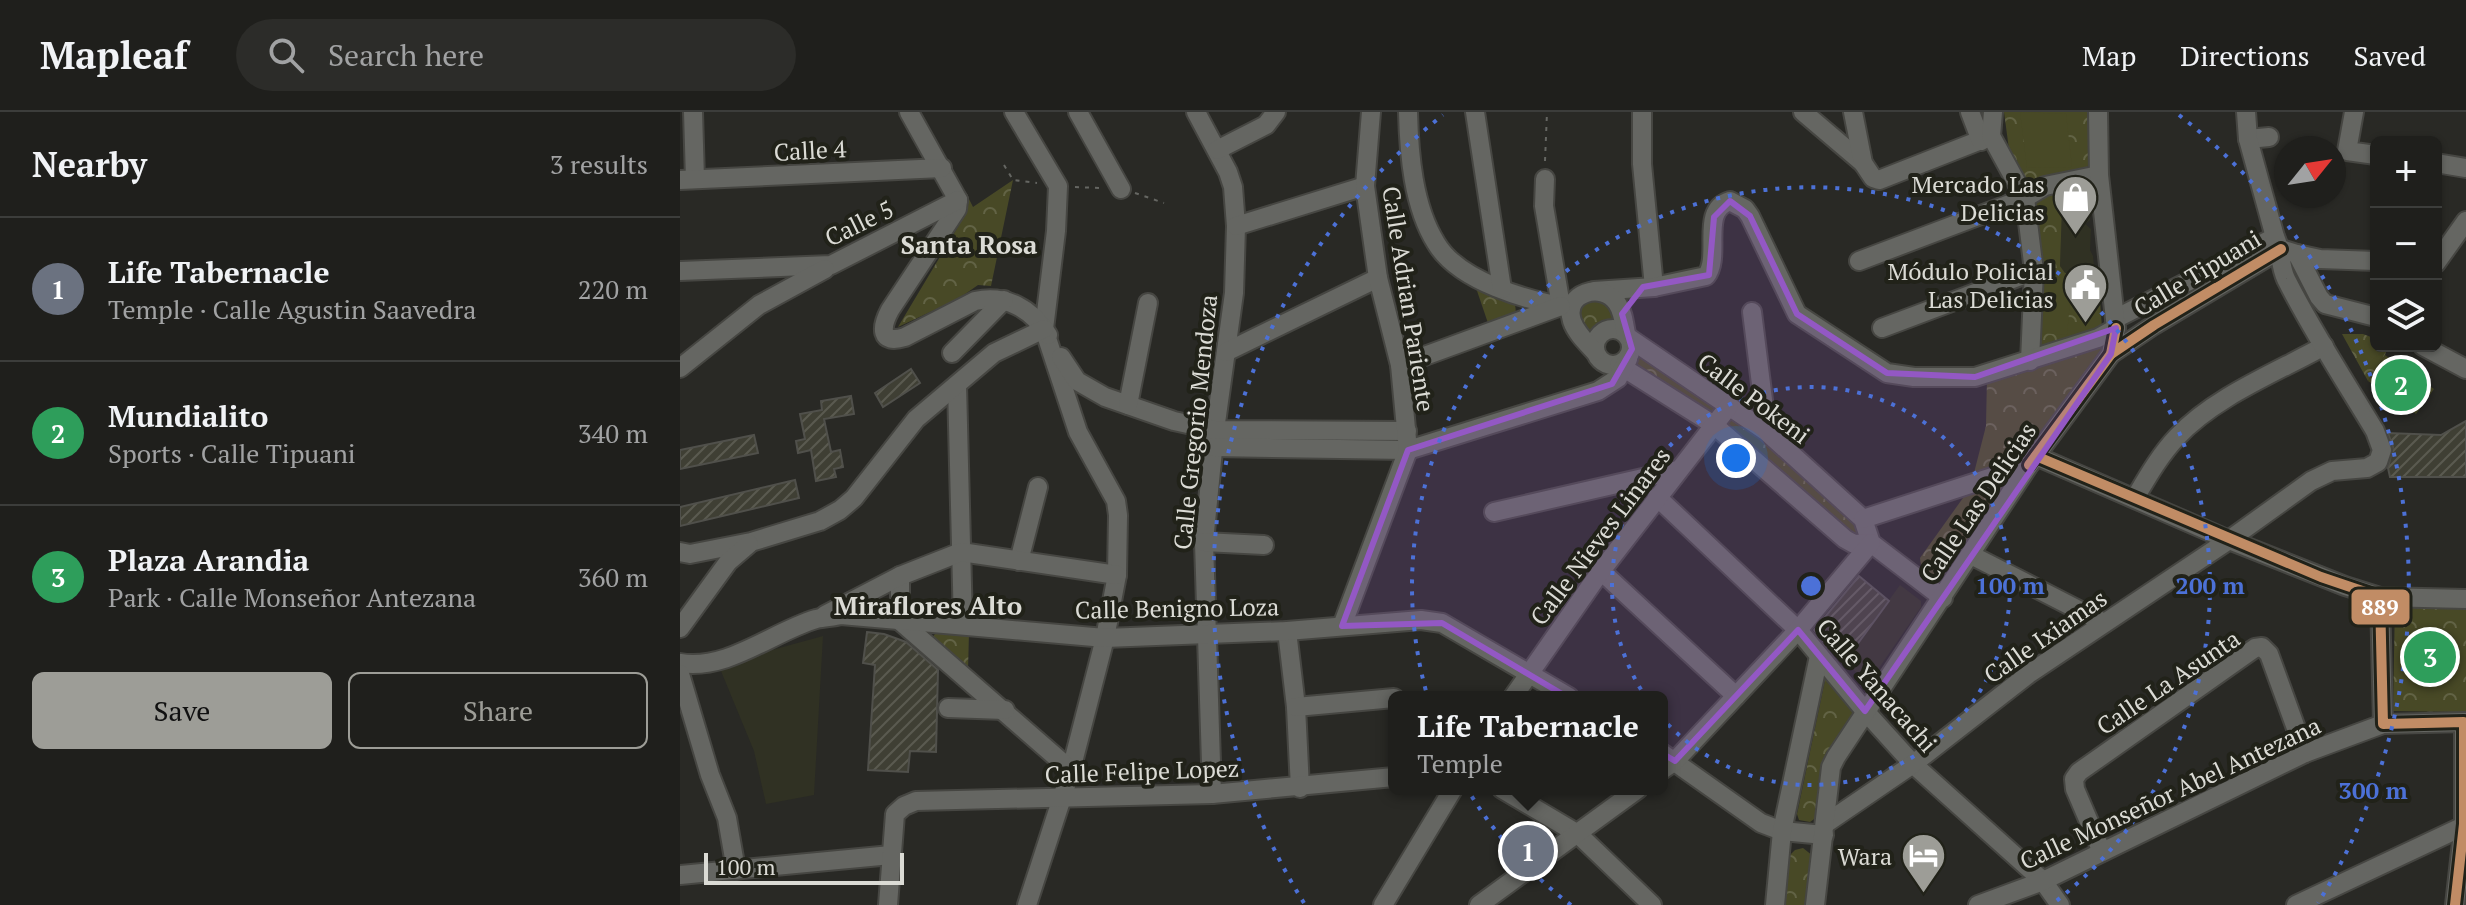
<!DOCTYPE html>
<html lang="en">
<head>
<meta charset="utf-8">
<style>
	body { margin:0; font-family:"PT Serif",serif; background:#2c2c29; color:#f1f3f6 }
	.controls { position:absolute; right:24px; top:24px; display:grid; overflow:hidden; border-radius:12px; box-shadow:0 2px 6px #0004 }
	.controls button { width:72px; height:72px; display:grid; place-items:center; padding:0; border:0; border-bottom:2px solid #3c3d3b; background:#1f1f1c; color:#f1f3f6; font:40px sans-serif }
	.compass { position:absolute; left:1594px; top:24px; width:72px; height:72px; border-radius:50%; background:#1f1f1c; box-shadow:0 2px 6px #0004; rotate:60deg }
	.scale { position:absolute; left:24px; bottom:20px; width:200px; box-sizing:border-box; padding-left:8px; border:4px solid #dbdbd5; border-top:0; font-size:22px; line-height:28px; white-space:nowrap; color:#dbdbd5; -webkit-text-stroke:6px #212219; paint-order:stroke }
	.you { position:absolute; left:1056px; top:346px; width:28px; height:28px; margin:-20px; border:6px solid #fff; border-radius:50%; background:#1a73e8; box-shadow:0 0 0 12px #1a73e833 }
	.badge { display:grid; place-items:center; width:52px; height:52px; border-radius:50%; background:#9d9d97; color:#fff; font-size:26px; font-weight:700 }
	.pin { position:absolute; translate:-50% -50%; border:4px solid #fff; box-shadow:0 2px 8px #0006 }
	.popup { position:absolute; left:708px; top:579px; width:280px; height:104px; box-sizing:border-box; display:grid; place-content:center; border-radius:12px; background:#1f1f1c; filter:drop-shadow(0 2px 6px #0005); font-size:26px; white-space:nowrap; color:#a1a2a3 }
	.popup b { font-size:30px; color:#f1f3f6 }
	.popup::after { content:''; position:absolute; left:50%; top:100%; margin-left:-16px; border:16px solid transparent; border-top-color:#1f1f1c }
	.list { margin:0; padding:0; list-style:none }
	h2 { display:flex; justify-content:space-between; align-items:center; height:104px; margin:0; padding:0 32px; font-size:34px }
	h2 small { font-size:26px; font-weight:400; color:#a1a2a3 }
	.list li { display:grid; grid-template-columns:52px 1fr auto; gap:24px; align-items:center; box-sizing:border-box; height:144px; padding:0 32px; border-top:2px solid #3c3d3b }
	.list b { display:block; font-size:30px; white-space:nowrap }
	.list p { margin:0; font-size:26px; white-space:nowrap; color:#a1a2a3 }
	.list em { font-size:26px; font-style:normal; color:#a1a2a3 }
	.actions { display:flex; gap:16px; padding:24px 32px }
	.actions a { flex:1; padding:18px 0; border:2px solid #9d9d97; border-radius:12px; text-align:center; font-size:28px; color:#9d9d97 }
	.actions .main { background:#9d9d97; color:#111 }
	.icon { flex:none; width:44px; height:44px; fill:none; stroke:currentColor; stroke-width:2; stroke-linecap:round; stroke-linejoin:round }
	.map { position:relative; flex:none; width:1786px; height:793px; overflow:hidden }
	header { display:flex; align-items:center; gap:48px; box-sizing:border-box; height:112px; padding:0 40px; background:#1f1f1c; border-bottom:2px solid #3c3d3b }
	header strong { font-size:38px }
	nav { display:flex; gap:44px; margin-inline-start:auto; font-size:28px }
	.search { width:560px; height:72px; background:#2c2c29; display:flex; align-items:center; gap:20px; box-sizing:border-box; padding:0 28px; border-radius:44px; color:#a1a2a3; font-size:30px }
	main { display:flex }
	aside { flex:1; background:#1f1f1c }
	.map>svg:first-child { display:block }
	.built { fill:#303123 }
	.park { fill:url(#park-crowns) }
	.pitch { fill:#484926 }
	.building { fill:url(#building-hatch); stroke:#50504b; stroke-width:2 }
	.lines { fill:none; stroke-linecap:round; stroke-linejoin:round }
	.minor-casing { stroke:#464642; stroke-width:22 }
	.path { stroke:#656662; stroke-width:2; stroke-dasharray:4 6; stroke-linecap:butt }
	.minor { stroke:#656662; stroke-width:18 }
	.bus-1-casing { stroke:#212219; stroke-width:16 }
	.bus-1 { stroke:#c18c65; stroke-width:10 }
	.marked { fill:#9358c4; fill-opacity:0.2; stroke:#9358c4; stroke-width:6; stroke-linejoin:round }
	.ring { fill:none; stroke:#4c71d7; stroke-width:4; stroke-dasharray:4 8 }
	.labels { text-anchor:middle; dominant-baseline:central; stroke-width:8; stroke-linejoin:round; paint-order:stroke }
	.street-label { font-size:24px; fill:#dbdbd5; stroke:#212219 }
	.poi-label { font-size:24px; fill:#dbdbd5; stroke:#212219; text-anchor:end }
	.neighbourhood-label { font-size:26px; font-weight:bold; fill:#dbdbd5; stroke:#212219 }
	.centre { fill:#4c71d7; stroke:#212219; stroke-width:4 }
	.ring-label { font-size:24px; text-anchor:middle; font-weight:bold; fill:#4c71d7; stroke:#212219; stroke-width:8; stroke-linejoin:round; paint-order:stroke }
	.line-badge { stroke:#212219; stroke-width:3 }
	.badge-label { font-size:22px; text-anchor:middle; font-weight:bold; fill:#fff }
</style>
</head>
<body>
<header>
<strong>Mapleaf</strong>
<div class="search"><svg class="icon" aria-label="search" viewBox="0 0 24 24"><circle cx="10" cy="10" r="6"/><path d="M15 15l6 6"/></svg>Search here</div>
<nav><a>Map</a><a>Directions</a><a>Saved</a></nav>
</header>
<main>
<aside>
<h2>Nearby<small>3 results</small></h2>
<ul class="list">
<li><span class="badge" style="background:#6b7280">1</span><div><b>Life Tabernacle</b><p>Temple · Calle Agustin Saavedra</p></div><em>220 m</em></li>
<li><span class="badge" style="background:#2e9e5b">2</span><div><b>Mundialito</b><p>Sports · Calle Tipuani</p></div><em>340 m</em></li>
<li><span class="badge" style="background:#2e9e5b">3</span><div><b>Plaza Arandia</b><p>Park · Calle Monseñor Antezana</p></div><em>360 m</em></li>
</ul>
<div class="actions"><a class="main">Save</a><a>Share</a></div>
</aside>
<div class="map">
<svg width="1786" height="793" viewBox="0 0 1786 793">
	<defs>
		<pattern id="park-crowns" width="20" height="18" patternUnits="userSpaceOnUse" patternTransform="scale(2)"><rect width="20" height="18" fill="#484926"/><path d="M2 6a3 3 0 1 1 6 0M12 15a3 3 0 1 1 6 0" fill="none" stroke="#626345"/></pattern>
		<pattern id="building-hatch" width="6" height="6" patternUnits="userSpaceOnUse" patternTransform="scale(2)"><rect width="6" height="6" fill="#3f3f34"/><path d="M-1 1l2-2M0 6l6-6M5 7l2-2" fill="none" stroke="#5a5a50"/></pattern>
	</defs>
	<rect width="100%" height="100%" fill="#292925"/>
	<!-- built -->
	<g class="built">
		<path d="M1388 89 1410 91V108L1405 112 1411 117 1410 138 1413 144 1414 154 1407 162 1385 161 1380 154 1382 96Z"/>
		<path d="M1220 473 1241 489V495L1188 572 1165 549Z"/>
		<path d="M143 524 134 683 86 692 74 639 41 559 92 538Z"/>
	</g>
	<!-- park -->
	<g class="park">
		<path d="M1324 0H1408L1410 50 1405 60 1359 66 1341 83 1335 82Z"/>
		<path d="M333 68 311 174 298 173 278 187 218 215 279 113 286 81 293 95Z"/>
		<path d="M1407 71 1412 74 1414 90H1388L1382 96 1380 154 1385 161 1418 162 1422 216 1353 241V154L1341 100 1362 81Z"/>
		<path d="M794 170 835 191 836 202 809 214Z"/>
		<path d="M927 186 935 205 933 211 925 212 913 224C900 217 895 200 904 188Z"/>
		<path d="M1662 222H1683L1696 227V234H1708L1705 243 1688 269Z"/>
		<path d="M1419 231 1423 236 1346 347 1294 361 1306 314 1307 266Z"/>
		<path d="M959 237 1037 295 1035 299H1026L952 250Z"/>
		<path d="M1054 305 1085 326 1184 417 1175 427 1047 314Z"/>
		<path d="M1328 367 1329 372 1268 461 1252 467C1243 461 1241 457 1240 446L1288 379Z"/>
		<path d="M1715 489 1786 491V600L1713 599Z"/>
		<path d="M260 518 289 520 288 559 254 529V523Z"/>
		<path d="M1152 567 1175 602 1137 705 1130 710 1119 708 1117 702 1145 568Z"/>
		<path d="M1123 736 1133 744 1129 793H1102L1107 746 1115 738Z"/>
	</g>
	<!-- pitch -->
	<g class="pitch">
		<path d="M1340 0 1386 2 1392 55 1347 56Z"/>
		<path d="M1365 164 1392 167 1387 223 1360 221Z"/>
		<path d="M1705 243 1754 277 1736 302 1688 269Z"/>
		<path d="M1758 519 1786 547V550L1746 591 1716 562Z"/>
	</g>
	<!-- building -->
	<g class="building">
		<path d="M231 257 240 271 203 295 195 281Z"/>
		<path d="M171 284 174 302 144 307 151 340 160 338 163 355 154 357 156 365 136 369 131 338 118 341 116 329 125 327 120 302 142 298 141 289Z"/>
		<path d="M1786 309V365H1710L1708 356 1713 335 1708 321 1761 323Z"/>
		<path d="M74 323 78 341 0 357V338Z"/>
		<path d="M115 368 119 386 0 414V395Z"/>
		<path d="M1179 464 1209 489 1165 549 1149 536 1134 518Z"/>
		<path d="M187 520 204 522 226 530 258 558 256 640 230 639 228 660 188 658 195 553 183 551Z"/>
	</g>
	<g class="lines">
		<defs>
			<g id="minor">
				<path d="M13 0 15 67"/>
				<path d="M229 0 278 88"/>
				<path d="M334 0 378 74 376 119 364 217 398 320 436 389 438 403 437 463 425 526 391 658 347 793"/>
				<path d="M398 0 441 77"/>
				<path d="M516 0 548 60 553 75 556 114 554 181 535 318 524 430 532 682"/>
				<path d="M728 0C729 42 733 94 756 131 779 170 849 189 891 196"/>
				<path d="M795 0 822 177"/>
				<path d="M962 0V52L974 175"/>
				<path d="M1123 0 1183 51"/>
				<path d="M1173 0 1183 51 1193 66 1199 68 1311 24"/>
				<path d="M1290 0 1301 29"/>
				<path d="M1313 0 1311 24 1345 86 1354 159 1350 249"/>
				<path d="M1674 0 1667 39 1696 43"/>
				<path d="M1568 27 1589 25"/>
				<path d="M537 38 586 13 596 0"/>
				<path d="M1756 51 1786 56"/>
				<path d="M865 67 864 94 881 194"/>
				<path d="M0 68 262 56"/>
				<path d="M278 88 277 97 210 198C201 215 199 233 225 225L295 189C326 182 352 197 368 223"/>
				<path d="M556 114 685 74"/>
				<path d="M1617 142 1640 147 1696 149"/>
				<path d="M1179 149 1343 87 1365 74 1419 63"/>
				<path d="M1756 151 1786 109"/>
				<path d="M0 159 151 153 278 88"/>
				<path d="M914 179 974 175 1026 164C1042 144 1019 98 1050 89L1065 97 1070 104 1117 202 1207 261 1234 265H1295L1418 226 1436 216"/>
				<path d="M1072 200 1087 320"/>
				<path d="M1435 207 1595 125"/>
				<path d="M1202 216 1354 159"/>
				<circle cx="933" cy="235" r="18"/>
				<path d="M949 226 1087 320 1183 407 1191 431 1263 486"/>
				<path d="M1743 234 1786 257"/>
				<path d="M546 240 698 166"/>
				<path d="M915 240C907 231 896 221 892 209 883 181 922 169 937 191 943 200 944 211 946 222"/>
				<path d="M272 241 324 188"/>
				<path d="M1431 242 1474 213 1601 137 1617 142 1639 185 1645 192 1696 205"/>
				<path d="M381 245 397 269 425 285 494 309 535 318 727 319"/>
				<path d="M720 253 881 194"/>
				<path d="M939 253 1034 313 1165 427 1174 432 1191 431"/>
				<path d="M0 256 79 193 145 157"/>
				<path d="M277 273 283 513"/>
				<path d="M448 293 468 191"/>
				<path d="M533 335 728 338 918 279 938 266 948 247"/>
				<path d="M1356 344 1549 428 1665 474 1700 485 1786 487"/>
				<path d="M977 385 1118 518 1185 599 1233 652 1363 769 1380 793"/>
				<path d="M1455 386C1468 364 1480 343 1497 325 1534 285 1597 260 1644 234"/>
				<path d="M814 400 998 358"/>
				<path d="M1183 407 1349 353"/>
				<path d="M524 430 584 433"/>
				<path d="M0 440 10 442 71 430 140 409 160 398 174 386 236 307 314 241 364 217"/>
				<path d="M1291 443 1424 511"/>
				<path d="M339 449 358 375"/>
				<path d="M921 459 1056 584"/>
				<path d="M220 464V509L391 658"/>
				<path d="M1700 485 1703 612"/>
				<path d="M145 503 220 464 281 440 437 463"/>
				<path d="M662 514 728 338 720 253 698 166 685 74 691 0"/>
				<path d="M0 516 48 450 69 432"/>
				<path d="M607 519 616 595 620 676"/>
				<path d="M0 551C48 559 92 520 136 507 144 505 153 505 161 503L425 526 607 519 741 508 762 511 889 585"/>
				<path d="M0 562 30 663 47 706 56 758"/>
				<path d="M833 585 921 459 1049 294"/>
				<path d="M616 595 714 586"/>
				<path d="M268 596 325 598"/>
				<path d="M982 641 1081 711 1102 719 1144 723"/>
				<path d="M982 658 995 649 1118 518 1191 431"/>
				<path d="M822 677 898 722 972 793"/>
				<path d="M1145 712 1233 652 1350 561 1549 428 1631 369 1652 359 1687 356 1698 350 1702 338 1695 319C1665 269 1632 219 1606 167 1599 152 1602 139 1595 125L1568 27 1566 0"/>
				<path d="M1422 740 1395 677 1394 667 1399 660 1575 536 1582 535 1589 542 1625 641"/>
				<path d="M0 763 211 743"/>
				<path d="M208 793 215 702 224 694 236 689 532 682 714 665"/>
				<path d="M703 793 773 677"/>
				<path d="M799 793 958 677"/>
				<path d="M1095 793 1102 719 1139 544"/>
				<path d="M1135 793 1151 655 1156 645 1349 353 1431 242 1436 216 1419 63 1418 0"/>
				<path d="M1298 793 1363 769 1625 641 1703 612 1786 610"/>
				<path d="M1616 793 1786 713"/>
				<path d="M1775 793 1784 712V610"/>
			</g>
		</defs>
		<!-- minor casing -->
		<use href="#minor" class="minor-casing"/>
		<!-- path -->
		<g class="path">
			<path d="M865 49 867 0"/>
			<path d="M324 53 333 68 357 71"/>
			<path d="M395 75 421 76"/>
			<path d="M455 81 484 91"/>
		</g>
		<!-- minor -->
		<use href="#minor" class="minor"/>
		<defs>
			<g id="bus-1">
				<path d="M1431 242 1474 213 1601 137"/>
				<path d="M1356 344 1641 465 1700 485 1703 612 1784 610V712L1775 793"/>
				<path d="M1349 353 1431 242 1436 216"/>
			</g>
		</defs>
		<!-- bus-1 casing -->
		<use href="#bus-1" class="bus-1-casing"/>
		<!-- bus-1 -->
		<use href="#bus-1" class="bus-1"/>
	</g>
	<!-- marked area -->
	<path class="marked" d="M1050 89 1070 104 1117 202 1207 261 1295 265 1436 216 1431 242 1185 599 1118 518 995 649 762 511 662 514 728 338 932 272 952 237 942 202 963 175 1029 163 1034 105Z"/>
	<!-- distance rings -->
	<g class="ring">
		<circle cx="1131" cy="474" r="199"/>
		<path d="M891 793A399 399 0 1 1 1371 793"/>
		<path d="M624 791A598 598 0 0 1 763 3M1499 3A598 598 0 0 1 1638 791"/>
	</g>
	<!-- icons -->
	<defs>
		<symbol id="shop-pin" viewBox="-11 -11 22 30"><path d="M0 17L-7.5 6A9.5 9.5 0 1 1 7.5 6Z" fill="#9d9d97" stroke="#212219"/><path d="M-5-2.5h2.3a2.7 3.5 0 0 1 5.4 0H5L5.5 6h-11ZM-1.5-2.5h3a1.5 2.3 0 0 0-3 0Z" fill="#fff"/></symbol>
		<symbol id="civic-pin" viewBox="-11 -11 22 30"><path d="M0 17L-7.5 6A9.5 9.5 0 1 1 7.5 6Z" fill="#9d9d97" stroke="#212219"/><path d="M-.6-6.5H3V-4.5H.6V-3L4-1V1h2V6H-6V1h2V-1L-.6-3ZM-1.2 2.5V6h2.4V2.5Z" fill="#fff"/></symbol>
		<symbol id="hotel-pin" viewBox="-11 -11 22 30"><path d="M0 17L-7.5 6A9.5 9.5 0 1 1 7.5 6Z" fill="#9d9d97" stroke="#212219"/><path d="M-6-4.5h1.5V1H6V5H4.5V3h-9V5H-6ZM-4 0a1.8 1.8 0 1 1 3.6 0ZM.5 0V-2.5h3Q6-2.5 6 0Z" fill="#fff"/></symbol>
	</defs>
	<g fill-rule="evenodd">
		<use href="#shop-pin" x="1370" y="60" width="51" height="69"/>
		<use href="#civic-pin" x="1380" y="148" width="51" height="69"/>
		<use href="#hotel-pin" x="1218" y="718" width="51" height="69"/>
	</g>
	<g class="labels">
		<!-- street labels -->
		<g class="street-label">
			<text transform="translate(130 38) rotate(-3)">Calle 4</text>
			<text transform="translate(179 111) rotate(-26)">Calle 5</text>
			<text transform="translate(1517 161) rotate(-31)">Calle Tipuani</text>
			<text transform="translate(729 187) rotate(81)">Calle Adrian Pariente</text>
			<text transform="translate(1074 286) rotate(37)">Calle Pokeni</text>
			<text transform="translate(515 310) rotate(-84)">Calle Gregorio Mendoza</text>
			<text transform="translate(1298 390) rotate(-56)">Calle Las Delicias</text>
			<text transform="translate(920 424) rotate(-53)">Calle Nieves Linares</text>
			<text transform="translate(497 496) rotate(-1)">Calle Benigno Loza</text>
			<text transform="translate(1365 524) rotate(-35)">Calle Ixiamas</text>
			<text transform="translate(1488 570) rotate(-34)">Calle La Asunta</text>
			<text transform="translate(1197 573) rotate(49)">Calle Yanacachi</text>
			<text transform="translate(462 659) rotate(-2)">Calle Felipe Lopez</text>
			<text transform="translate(1490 681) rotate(-25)">Calle Monseñor Abel Antezana</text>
		</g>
		<!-- poi labels -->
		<g class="poi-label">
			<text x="1365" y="72">Mercado Las<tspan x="1365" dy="28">Delicias</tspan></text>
			<text x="1374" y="159">Módulo Policial<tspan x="1374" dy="28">Las Delicias</tspan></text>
			<text x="1212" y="744">Wara</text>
		</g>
		<!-- neighbourhood labels -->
		<g class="neighbourhood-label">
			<text x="289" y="132">Santa Rosa</text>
			<text x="248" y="493">Miraflores Alto</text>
		</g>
	</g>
	<circle cx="1131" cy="474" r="12" class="centre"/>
	<g class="ring-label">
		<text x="1330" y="482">100 m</text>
		<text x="1530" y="482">200 m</text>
		<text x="1693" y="687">300 m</text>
	</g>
	<rect class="line-badge" x="1670" y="476" width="61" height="38" rx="8" fill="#c18c65"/>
	<g class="badge-label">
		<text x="1700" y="503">889</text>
	</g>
</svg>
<div class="controls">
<button>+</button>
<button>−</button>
<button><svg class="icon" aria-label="layers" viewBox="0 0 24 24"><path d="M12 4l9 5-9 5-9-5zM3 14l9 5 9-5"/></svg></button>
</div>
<svg class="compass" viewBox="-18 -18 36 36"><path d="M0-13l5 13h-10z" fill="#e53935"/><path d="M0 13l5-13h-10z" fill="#a1a2a3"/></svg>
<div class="scale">100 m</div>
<div class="you"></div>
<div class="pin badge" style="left:848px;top:739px;background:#6b7280">1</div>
<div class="popup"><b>Life Tabernacle</b>Temple</div>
<div class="pin badge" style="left:1721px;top:273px;background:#2e9e5b">2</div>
<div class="pin badge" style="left:1750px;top:545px;background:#2e9e5b">3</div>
</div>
</main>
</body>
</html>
